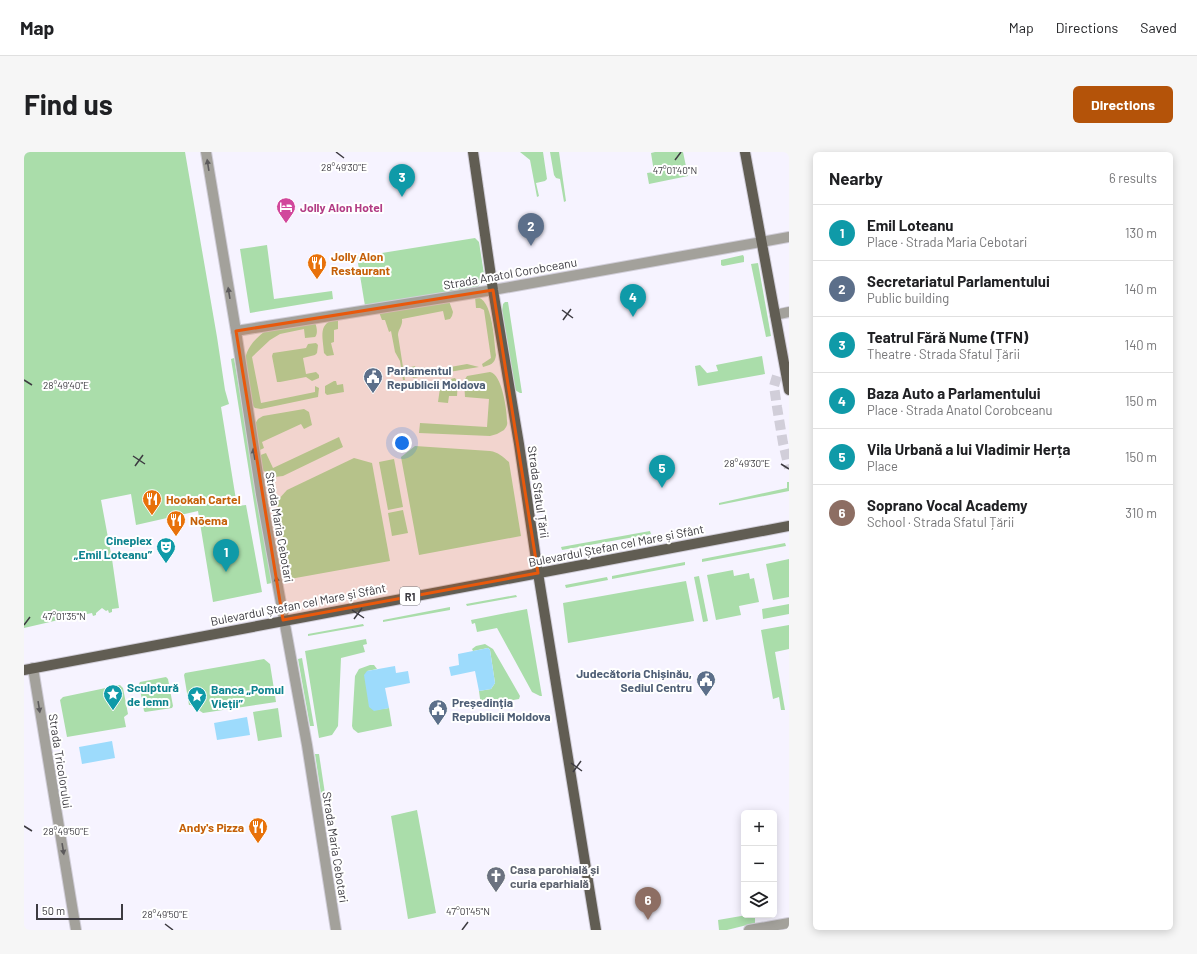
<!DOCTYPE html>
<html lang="en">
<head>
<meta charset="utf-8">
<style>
	body { margin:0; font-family:Barlow,sans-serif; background:#f6f6f6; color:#202124 }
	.controls { position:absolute; right:12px; bottom:12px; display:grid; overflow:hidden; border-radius:6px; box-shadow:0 2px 10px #0003 }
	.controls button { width:36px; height:36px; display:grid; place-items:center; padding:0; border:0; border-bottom:1px solid #e0e0e0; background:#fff; color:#202124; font:20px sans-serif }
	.scale { position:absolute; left:12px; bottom:10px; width:87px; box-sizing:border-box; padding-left:4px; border:2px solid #3d3b41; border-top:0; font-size:11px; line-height:14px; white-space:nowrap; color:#3d3b41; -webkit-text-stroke:3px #fff; paint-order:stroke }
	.you { position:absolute; left:378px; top:291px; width:14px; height:14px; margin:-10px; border:3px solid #fff; border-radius:50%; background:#1a73e8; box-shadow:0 0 0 6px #1a73e833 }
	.badge { display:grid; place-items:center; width:26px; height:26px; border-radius:50%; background:#b45309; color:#fff; font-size:13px; font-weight:700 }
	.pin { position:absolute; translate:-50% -33px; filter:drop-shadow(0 1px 2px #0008) }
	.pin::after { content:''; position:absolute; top:21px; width:14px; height:12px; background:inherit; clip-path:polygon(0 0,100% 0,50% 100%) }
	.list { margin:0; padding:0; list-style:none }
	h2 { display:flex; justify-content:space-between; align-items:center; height:52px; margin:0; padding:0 16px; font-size:17px }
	h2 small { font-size:13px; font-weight:400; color:#757577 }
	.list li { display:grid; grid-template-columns:26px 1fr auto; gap:12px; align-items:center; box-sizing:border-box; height:56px; padding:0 16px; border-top:1px solid #e0e0e0 }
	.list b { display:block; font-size:15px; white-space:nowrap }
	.list p { margin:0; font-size:13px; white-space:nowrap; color:#757577 }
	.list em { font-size:13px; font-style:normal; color:#757577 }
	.icon { flex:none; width:22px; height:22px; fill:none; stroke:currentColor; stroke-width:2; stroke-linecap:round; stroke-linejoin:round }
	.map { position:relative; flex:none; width:765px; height:778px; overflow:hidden; border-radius:6px }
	header { display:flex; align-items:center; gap:24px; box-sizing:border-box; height:56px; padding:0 20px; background:#fff; border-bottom:1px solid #e0e0e0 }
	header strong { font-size:19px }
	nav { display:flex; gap:22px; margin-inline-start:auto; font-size:14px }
	.intro { display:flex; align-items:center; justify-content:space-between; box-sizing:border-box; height:96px; padding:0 24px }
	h1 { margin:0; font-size:28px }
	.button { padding:10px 18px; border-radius:6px; background:#b45309; color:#fff; font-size:14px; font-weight:700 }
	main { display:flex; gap:24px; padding:0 24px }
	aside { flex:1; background:#fff; border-radius:6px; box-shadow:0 2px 10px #0003 }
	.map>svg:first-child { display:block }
	.green { fill:#ada }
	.water { fill:#9ddbfc }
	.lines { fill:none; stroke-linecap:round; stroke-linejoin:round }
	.minor-tunnel { stroke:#d1ced9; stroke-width:10; stroke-dasharray:10 5; stroke-linecap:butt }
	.minor-casing { stroke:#d1ced9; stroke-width:12 }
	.major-casing { stroke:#d1ced9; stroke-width:12 }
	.minor { stroke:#a3a19b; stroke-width:10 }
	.major { stroke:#615d53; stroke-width:10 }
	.oneway { fill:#5c5a5c }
	.marked { fill:#e8590c; fill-opacity:0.2; stroke:#e8590c; stroke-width:3; stroke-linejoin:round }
	.ticks { fill:none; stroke:#3d3b41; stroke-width:1.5 }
	.labels { text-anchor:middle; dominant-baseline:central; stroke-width:4; stroke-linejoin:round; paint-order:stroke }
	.shield { fill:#fff; stroke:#77767a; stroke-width:1 }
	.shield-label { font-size:11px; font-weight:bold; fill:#3d3b41 }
	.hotel-label { font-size:12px; font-weight:bold; fill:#b23c85; stroke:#fff; text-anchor:start }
	.food-label { font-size:12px; font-weight:bold; fill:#c56008; stroke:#fff; text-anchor:start }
	.street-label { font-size:12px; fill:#3d3b41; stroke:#fff }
	.service-label { font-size:12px; font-weight:bold; fill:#4e5e75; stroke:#fff; text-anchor:start }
	.culture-label { font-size:12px; font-weight:bold; fill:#0d838f; stroke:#fff; text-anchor:start }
	.worship-label { font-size:12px; font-weight:bold; fill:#5b616d; stroke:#fff; text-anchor:start }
	.ticks-label { font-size:10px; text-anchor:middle; fill:#3d3b41; stroke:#fff; stroke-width:4; stroke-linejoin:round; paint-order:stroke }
</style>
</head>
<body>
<header>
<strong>Map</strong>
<nav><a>Map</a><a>Directions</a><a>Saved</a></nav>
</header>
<div class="intro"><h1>Find us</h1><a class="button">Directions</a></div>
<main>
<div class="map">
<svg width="765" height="778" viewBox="0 0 765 778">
	<rect width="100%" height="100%" fill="#f6f3ff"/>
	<!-- green -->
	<g class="green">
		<path d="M0 0H161L193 185 201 238 205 252 197 255 213 354 222 353 238 440 189 450 174 359 112 373 107 342 77 348 88 407 95 456 88 457V460L85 461 84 458 82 459 78 456 72 461V463L69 464 68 461 48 465V468L44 469 43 466 0 476Z"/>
		<path d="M496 0H519L523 27 521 29 512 31 515 44 513 45 506 8Z"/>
		<path d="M526 0H535L542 49 540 50 536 27 532 26 530 23Z"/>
		<path d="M631 0H659L664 24 625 32 623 21 630 20 627 1Z"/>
		<path d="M451 86 455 90 460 122 459 127 454 135 341 154 333 105Z"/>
		<path d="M243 93 250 147 308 139 309 147 226 161 216 97Z"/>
		<path d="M719 103 720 105V110L699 114 697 113V108Z"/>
		<path d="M734 111 747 184 742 185 727 112Z"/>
		<path d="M451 145C469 144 470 190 472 203 471 212 466 213 459 215L458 212 467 206 460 158 456 156H452Z"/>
		<path d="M425 149 429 160 428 164 426 167 421 168 419 159 378 167C379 174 374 177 374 183L381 228H379L376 209 371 200 367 179 365 180 361 168H358L355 160Z"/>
		<path d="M481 150H484L498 241H496L491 238 478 159 479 152Z"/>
		<path d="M314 166V177L310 178V190L307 191 310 203 303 204 300 201C299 184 293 171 314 166Z"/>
		<path d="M291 171C293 175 294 182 291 185L281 186 280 177 256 182 246 188 228 205 237 251 291 240V234L295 236 294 245 237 257 231 256 228 253C222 223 210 203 240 180Z"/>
		<path d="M292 191 294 193 293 201 291 203 279 206 282 222 292 220 295 223V226L288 229 282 225 256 230H253L248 204 249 201 282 196 284 192Z"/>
		<path d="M738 204 741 222 674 234 671 214 676 213 683 221 694 219 692 213Z"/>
		<path d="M210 206 248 431 243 432 207 207Z"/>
		<path d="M443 212 455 215 389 226 386 221 385 216 387 215 391 214 393 221Z"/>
		<path d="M466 220C478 222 483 258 483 269 484 273 482 275 480 278L473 282 466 284 395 281 396 271 463 275 465 247 441 245 440 229 443 224Z"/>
		<path d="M431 226 434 230 433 244H425L424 251 414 250 417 229Z"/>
		<path d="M310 229H312L313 233 319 232 320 240 303 243 301 241V234Z"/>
		<path d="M280 257 285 260 288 273 280 277 277 272 238 290 240 296 234 299 231 272 234 267 239 264Z"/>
		<path d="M315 285 319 295 259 324 251 325 238 318 234 304 242 301 249 316Z"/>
		<path d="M391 294 466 299C474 300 479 305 485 310L497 384 395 403 377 305Z"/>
		<path d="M330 306 348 311 366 409 266 427 253 349 263 338Z"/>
		<path d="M370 307 379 355 364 358 355 310Z"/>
		<path d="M763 330H765V339L695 353V351L763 336Z"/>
		<path d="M379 358 384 381 368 384 364 361Z"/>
		<path d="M626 379 627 382 538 398 537 395Z"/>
		<path d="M761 391 762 394 678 410V407Z"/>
		<path d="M765 407V445L749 448 742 412Z"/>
		<path d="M661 410V413L588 427V424Z"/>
		<path d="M709 418 710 424 725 421 726 427 730 426 735 450 715 454 717 463 692 468 683 423Z"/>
		<path d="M675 424 684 469 679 470 670 425Z"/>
		<path d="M583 425 584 428 542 436 541 433Z"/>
		<path d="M662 429 670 469 544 491 539 451Z"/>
		<path d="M492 443 493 445 443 454 442 452Z"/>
		<path d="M765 452V462L739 467 738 457Z"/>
		<path d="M426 455V458L359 470V468Z"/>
		<path d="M503 457 518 544H516L508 540 473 476 453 480 451 471 448 472 447 468Z"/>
		<path d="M339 472 340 474 284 484V482Z"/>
		<path d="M765 473V497L751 500 761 558H757L755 545 749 547 737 478Z"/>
		<path d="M342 487 343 492 339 493 341 500 317 506 314 574 308 583 295 586 281 499Z"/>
		<path d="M461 492 469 497 496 544 495 547 457 554 455 539 467 537 471 531 466 498 464 496 449 499 448 497 452 494Z"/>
		<path d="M278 506 290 574H286L274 507Z"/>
		<path d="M240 507 246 512 252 550 179 561 167 553H165L160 523 161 521Z"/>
		<path d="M346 513H350L353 517 343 519 350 558 365 556 368 574 334 581 329 577 328 574 331 524 335 517Z"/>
		<path d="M142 525 144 527 149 554 148 556 121 560 120 559 115 532 116 530Z"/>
		<path d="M96 533 99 536 104 562 100 565 102 575 43 585 36 548 39 545Z"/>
		<path d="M254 556 258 585 234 589 229 560Z"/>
		<path d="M291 602H295L303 655H299Z"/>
		<path d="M393 658 412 761 384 767 367 664Z"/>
		<path d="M723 763H731V771L703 778H695L694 768Z"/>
	</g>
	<!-- water -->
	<g class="water">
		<path d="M464 496 466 498 471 531 467 537 455 539 451 519 427 524 425 515 435 513 434 502Z"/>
		<path d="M371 514 372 521 384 519 386 531 361 536 365 556 350 559 345 555 340 523 343 519Z"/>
		<path d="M223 565 226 583 193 588 190 571Z"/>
		<path d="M88 589 91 606 58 612 55 595Z"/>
	</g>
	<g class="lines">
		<!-- minor-tunnel -->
		<path class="minor-tunnel" d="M753 224 750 234 753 255 759 291 765 316"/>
		<defs>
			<g id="minor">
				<path d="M182 0 212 179 237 342 283 593 312 778"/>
				<path d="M751 163 765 160"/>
				<path d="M212 179 469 138 765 85"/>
				<path d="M9 516 52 778"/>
				<path d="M725 778 765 771"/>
			</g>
			<g id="major">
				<path d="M449 0 469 138 495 292 514 421 572 778"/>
				<path d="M721 0 765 238"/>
				<path d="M0 518 765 374"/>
			</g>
		</defs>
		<!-- minor casing -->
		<use href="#minor" class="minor-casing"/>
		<!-- major casing -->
		<use href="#major" class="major-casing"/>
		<!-- minor -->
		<use href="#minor" class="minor"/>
		<!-- major -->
		<use href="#major" class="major"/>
	</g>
	<!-- one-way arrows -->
	<defs><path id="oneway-solid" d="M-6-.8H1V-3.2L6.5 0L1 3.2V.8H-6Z"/></defs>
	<g class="oneway">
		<use href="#oneway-solid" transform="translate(184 13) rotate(-99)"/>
		<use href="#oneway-solid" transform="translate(205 141) rotate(-99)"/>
		<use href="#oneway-solid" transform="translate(230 302) rotate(-99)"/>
		<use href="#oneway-solid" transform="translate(253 430) rotate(-100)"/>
		<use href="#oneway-solid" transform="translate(15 555) rotate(81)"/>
		<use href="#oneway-solid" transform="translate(39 697) rotate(81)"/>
	</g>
	<!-- marked area -->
	<path class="marked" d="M469 138 514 421 259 468 212 179Z"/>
	<!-- ticks -->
	<path class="ticks" d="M312 0 320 6M651 8 657 0M538 158 549 166M539 168 547 157M0 228 8 233M109 304 121 312M757 312 765 317M111 314 119 303M328 458 340 466M330 467 338 456M0 473 6 465M547 611 558 619M549 620 557 609M0 674 8 679M141 772 149 778M438 778 444 770"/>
	<!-- icons -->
	<defs>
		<symbol id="hotel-pin" viewBox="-11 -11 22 30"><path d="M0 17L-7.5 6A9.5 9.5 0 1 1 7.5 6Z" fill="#d1479c" stroke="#fff"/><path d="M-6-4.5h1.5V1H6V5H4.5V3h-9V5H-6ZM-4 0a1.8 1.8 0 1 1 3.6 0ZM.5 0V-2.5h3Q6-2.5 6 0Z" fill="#fff"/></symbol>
		<symbol id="restaurant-pin" viewBox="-11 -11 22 30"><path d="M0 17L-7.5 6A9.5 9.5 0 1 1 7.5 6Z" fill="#e8710a" stroke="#fff"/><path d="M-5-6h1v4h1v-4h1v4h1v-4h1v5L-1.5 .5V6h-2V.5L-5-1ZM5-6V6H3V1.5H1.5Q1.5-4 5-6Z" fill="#fff"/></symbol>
		<symbol id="civic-pin" viewBox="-11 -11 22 30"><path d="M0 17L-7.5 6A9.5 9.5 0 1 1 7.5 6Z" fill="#5c6f8a" stroke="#fff"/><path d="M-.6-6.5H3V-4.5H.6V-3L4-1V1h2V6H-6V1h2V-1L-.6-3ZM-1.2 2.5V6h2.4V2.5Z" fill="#fff"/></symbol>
		<symbol id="theatre-pin" viewBox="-11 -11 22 30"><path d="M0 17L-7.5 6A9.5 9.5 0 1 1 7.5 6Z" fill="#0f9aa8" stroke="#fff"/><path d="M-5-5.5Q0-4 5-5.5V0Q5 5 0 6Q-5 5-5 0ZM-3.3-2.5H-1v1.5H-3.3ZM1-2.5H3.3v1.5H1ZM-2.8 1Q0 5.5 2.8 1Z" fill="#fff"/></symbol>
		<symbol id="sight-pin" viewBox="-11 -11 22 30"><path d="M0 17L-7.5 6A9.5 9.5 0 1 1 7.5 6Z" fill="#0f9aa8" stroke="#fff"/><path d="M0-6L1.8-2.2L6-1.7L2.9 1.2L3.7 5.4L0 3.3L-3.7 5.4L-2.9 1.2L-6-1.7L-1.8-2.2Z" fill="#fff"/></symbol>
		<symbol id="church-pin" viewBox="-11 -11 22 30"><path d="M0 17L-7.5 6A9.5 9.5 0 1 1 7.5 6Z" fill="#6b7280" stroke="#fff"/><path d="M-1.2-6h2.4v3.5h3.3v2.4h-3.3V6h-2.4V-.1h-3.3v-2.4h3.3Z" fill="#fff"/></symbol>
	</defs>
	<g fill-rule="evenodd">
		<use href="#hotel-pin" x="251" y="44" width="22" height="30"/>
		<use href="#restaurant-pin" x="282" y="100" width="22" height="30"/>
		<use href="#civic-pin" x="338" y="214" width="22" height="30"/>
		<use href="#restaurant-pin" x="117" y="336" width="22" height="30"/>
		<use href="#restaurant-pin" x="141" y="357" width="22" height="30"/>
		<use href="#theatre-pin" x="131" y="384" width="22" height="30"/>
		<use href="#civic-pin" x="671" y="517" width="22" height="30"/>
		<use href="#sight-pin" x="78" y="531" width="22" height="30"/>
		<use href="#sight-pin" x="162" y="533" width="22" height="30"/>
		<use href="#civic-pin" x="403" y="546" width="22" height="30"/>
		<use href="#restaurant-pin" x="223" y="664" width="22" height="30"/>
		<use href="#church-pin" x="461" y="713" width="22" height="30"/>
	</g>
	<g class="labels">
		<!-- shield labels -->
		<rect class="shield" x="376" y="435" width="20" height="18" rx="3"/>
		<g class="shield-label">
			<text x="386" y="444">R1</text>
		</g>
		<!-- hotel labels -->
		<g class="hotel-label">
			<text x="276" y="55">Jolly Alon Hotel</text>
		</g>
		<!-- food labels -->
		<g class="food-label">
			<text x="307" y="104">Jolly Alon<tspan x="307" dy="14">Restaurant</tspan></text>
			<text x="142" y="347">Hookah Cartel</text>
			<text x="166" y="368">Nōema</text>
			<text x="220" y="675" text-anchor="end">Andy's Pizza</text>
		</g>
		<!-- street labels -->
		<g class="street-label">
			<text transform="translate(486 121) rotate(-10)">Strada Anatol Corobceanu</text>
			<text transform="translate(515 340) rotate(82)">Strada Sfatul Țării</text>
			<text transform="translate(256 375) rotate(80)">Strada Maria Cebotari</text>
			<text transform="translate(592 393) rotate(-11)">Bulevardul Ștefan cel Mare și Sfânt</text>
			<text transform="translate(274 452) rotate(-11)">Bulevardul Ștefan cel Mare și Sfânt</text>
			<text transform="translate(37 609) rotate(81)">Strada Tricolorului</text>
			<text transform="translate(312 695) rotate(81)">Strada Maria Cebotari</text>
		</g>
		<!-- service labels -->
		<g class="service-label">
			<text x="363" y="218">Parlamentul<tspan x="363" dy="14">Republicii Moldova</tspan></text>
			<text x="668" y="521" text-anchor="end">Judecătoria Chișinău,<tspan x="668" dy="14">Sediul Centru</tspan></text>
			<text x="428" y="550">Președinția<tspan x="428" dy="14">Republicii Moldova</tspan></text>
		</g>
		<!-- culture labels -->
		<g class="culture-label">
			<text x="128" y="388" text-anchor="end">Cineplex<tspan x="128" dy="14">„Emil Loteanu”</tspan></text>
			<text x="103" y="535">Sculptură<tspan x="103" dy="14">de lemn</tspan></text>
			<text x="187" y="537">Banca „Pomul<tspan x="187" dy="14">Vieții”</tspan></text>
		</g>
		<!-- worship labels -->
		<g class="worship-label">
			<text x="486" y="717">Casa parohială și<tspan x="486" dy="14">curia eparhială</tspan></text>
		</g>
	</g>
	<g class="ticks-label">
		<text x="320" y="19">28°49'30"E</text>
		<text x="651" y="22">47°01'40"N</text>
		<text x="42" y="237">28°49'40"E</text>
		<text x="723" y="315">28°49'30"E</text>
		<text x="40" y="468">47°01'35"N</text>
		<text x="42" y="683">28°49'50"E</text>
		<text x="444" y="763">47°01'45"N</text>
		<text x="141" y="766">28°49'50"E</text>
	</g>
</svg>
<div class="controls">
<button>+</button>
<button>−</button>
<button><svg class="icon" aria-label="layers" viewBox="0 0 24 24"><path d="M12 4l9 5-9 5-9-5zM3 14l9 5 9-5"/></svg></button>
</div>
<div class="scale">50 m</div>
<div class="you"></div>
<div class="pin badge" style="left:202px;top:420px;background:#0f9aa8">1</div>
<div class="pin badge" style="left:507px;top:94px;background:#5c6f8a">2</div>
<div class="pin badge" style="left:378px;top:45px;background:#0f9aa8">3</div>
<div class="pin badge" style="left:609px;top:165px;background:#0f9aa8">4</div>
<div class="pin badge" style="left:638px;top:336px;background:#0f9aa8">5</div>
<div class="pin badge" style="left:624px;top:768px;background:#8d6e63">6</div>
</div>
<aside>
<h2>Nearby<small>6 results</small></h2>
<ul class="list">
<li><span class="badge" style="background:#0f9aa8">1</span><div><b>Emil Loteanu</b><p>Place · Strada Maria Cebotari</p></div><em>130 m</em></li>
<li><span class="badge" style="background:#5c6f8a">2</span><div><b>Secretariatul Parlamentului</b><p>Public building</p></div><em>140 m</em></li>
<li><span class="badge" style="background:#0f9aa8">3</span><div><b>Teatrul Fără Nume (TFN)</b><p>Theatre · Strada Sfatul Țării</p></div><em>140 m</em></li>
<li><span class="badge" style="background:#0f9aa8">4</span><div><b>Baza Auto a Parlamentului</b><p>Place · Strada Anatol Corobceanu</p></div><em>150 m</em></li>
<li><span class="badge" style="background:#0f9aa8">5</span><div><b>Vila Urbană a lui Vladimir Herța</b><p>Place</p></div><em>150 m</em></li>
<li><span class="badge" style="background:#8d6e63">6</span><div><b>Soprano Vocal Academy</b><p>School · Strada Sfatul Țării</p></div><em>310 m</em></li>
</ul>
</aside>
</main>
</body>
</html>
